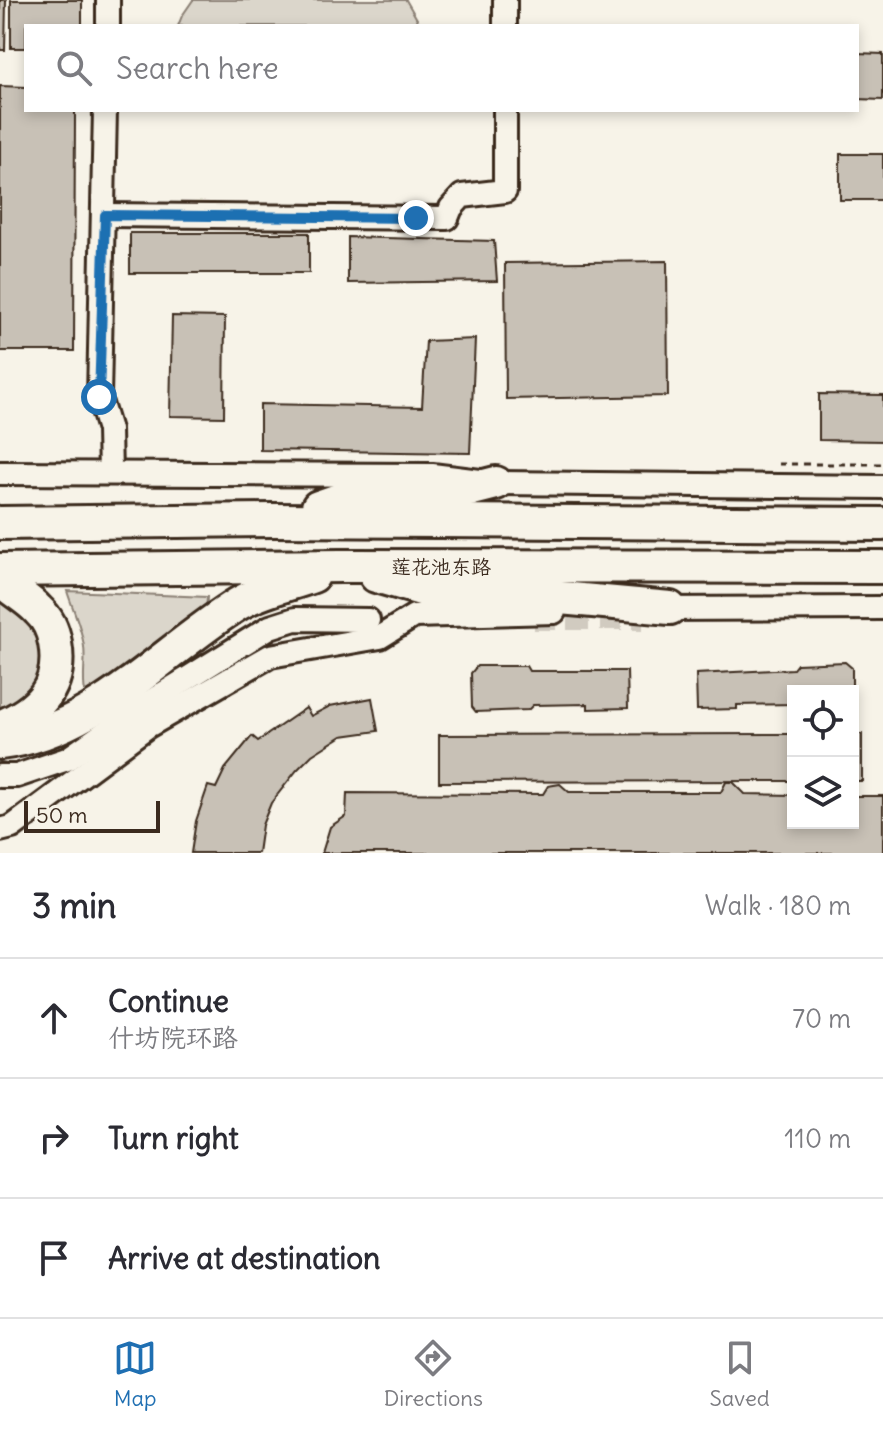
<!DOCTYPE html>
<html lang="en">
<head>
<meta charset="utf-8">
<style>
	body { margin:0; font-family:Delius,"LXGW WenKai TC",sans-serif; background:#f7f7f7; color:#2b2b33 }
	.controls { position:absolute; right:24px; bottom:24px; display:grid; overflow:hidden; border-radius:0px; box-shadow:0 4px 12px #0003 }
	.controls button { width:72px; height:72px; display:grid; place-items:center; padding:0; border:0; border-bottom:2px solid #e1e1e2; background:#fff; color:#2b2b33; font:40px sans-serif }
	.scale { position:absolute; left:24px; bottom:20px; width:136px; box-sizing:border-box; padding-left:8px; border:4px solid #3b2a1e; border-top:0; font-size:22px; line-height:28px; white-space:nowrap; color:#3b2a1e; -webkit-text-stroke:6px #f7f3e8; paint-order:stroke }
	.stop { position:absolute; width:24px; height:24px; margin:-18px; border:6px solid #1f6fb2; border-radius:50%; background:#fff }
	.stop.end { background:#1f6fb2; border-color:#fff; box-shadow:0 2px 8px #0008 }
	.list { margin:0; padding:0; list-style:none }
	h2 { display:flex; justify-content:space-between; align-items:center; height:104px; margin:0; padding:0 32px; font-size:34px }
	h2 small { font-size:26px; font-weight:400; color:#7c7c81 }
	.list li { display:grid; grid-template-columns:52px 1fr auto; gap:24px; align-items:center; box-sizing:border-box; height:120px; padding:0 32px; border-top:2px solid #e1e1e2 }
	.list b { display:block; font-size:30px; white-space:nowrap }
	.list p { margin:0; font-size:26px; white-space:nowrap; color:#7c7c81 }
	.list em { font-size:26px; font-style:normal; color:#7c7c81 }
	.icon { flex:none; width:44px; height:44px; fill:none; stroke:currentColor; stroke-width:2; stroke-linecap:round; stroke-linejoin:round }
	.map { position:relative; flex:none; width:883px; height:853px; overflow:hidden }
	.search { position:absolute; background:#fff; box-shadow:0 4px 12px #0003; left:24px; right:24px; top:24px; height:88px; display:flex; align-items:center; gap:20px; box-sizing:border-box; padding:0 28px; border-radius:0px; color:#7c7c81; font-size:30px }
	.sheet { height:464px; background:#fff }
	nav { display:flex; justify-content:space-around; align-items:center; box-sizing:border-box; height:112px; border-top:2px solid #e1e1e2; background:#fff; font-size:22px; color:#7c7c81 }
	nav a { display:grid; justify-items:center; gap:4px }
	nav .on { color:#1f6fb2 }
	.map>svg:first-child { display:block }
	.green { fill:#dbd6cb; stroke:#8b8074; stroke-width:2 }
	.building { fill:#c8c1b6; stroke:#3b2a1e; stroke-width:2 }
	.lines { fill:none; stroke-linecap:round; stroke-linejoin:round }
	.minor-tunnel { stroke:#d1cbc0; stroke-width:22; stroke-dasharray:22 11; stroke-linecap:butt }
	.minor-casing { stroke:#3b2a1e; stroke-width:28 }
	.highway-casing { stroke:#3b2a1e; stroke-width:38 }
	.path { stroke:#3b2a1e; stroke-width:3; stroke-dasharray:6 6; stroke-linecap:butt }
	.minor { stroke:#f7f3e8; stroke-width:22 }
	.highway { stroke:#f7f3e8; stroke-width:32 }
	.route { stroke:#1f6fb2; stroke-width:10 }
	.labels { text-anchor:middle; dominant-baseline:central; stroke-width:6; stroke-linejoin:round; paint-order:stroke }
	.street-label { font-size:20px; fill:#3b2a1e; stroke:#f7f3e8 }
</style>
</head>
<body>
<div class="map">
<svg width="883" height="853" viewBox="0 0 883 853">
	<rect width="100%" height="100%" fill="#f7f3e8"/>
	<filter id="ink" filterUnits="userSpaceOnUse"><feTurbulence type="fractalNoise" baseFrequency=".0125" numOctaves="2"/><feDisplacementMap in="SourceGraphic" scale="16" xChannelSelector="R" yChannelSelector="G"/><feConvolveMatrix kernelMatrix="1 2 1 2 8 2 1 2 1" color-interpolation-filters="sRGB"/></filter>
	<g filter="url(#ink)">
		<!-- green -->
		<g class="green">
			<path d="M193 0H406L421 26H178L182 16Z"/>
			<path d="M67 591 207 597 206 613 95 694 85 692C82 677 86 662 84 647 82 628 73 610 67 591Z"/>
			<path d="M0 598 18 610 41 640 40 687 0 716Z"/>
		</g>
		<!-- building -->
		<g class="building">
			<path d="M0 0H6L5 50H0Z"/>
			<path d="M11 0H82V26H26V48H11Z"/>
			<path d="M857 53 883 54V100L857 99Z"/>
			<path d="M0 86 26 87V110H75L74 351H0Z"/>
			<rect x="840" y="154" width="43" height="46"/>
			<rect x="130" y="233" width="179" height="40"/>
			<path d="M348 237 494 241 497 281 348 283Z"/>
			<path d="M667 261 668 396 506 399 505 263Z"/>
			<path d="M172 316 225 317 224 417 170 416Z"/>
			<path d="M475 339 470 453 260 450V404L422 407 426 341Z"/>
			<path d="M819 394 883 395V441L819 440Z"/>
			<path d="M845 662 852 668V691H793V704L737 705V709L697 710 696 674 793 669 797 664Z"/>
			<path d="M477 666H526L529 671H627L628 708 588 709V704L533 705 528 710 476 712 472 707 471 673Z"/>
			<path d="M372 698 378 731 342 736 312 755 297 770 271 803 262 825 258 853H191L196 821 208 786 216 788 225 769 252 736 258 741 306 708 311 716 330 706Z"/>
			<path d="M793 734V781L439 782V735Z"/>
			<rect x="853" y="734" width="9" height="47"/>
			<path d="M726 782H733L745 794 793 795V823H853V796H883V853H322L330 827 346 816 347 793 543 794 548 786 560 784 569 792H721Z"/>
		</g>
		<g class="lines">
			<!-- minor-tunnel -->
			<path class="minor-tunnel" d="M534 619H643"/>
			<defs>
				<g id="minor">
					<path d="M108 26V0"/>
					<path d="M505 26V0"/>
					<path d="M105 110 99 397 109 430 110 473"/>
					<path d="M105 215 447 218 451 208 462 196 505 191V110"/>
					<path d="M0 473 432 475 496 483 883 487"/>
					<path d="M657 609 883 608"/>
					<path d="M0 776H17L67 759 143 706 270 627 295 619 368 620"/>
					<path d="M0 830 12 827 148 726 270 656 380 637 414 616 554 612"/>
				</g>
				<g id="highway">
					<path d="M318 507 341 499 457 493 496 483"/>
					<path d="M0 523 274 520 883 524"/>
					<path d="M0 570 341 566 883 567"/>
					<path d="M376 576 441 595 549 597 670 608"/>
					<path d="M0 579C12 591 27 598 38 610 48 619 53 630 55 643 63 687 39 711 0 727"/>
					<path d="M0 743C94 732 161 652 238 604 259 591 289 585 313 576"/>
				</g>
			</defs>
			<!-- minor casing -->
			<use href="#minor" class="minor-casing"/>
			<!-- highway casing -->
			<use href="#highway" class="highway-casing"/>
			<!-- path -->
			<path class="path" d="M779 464H883"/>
			<!-- minor -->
			<use href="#minor" class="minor"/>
			<!-- highway -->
			<use href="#highway" class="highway"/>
		</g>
	</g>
	<g class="lines" filter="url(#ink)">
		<!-- route -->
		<path class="route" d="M99 397 105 215 416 218"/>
	</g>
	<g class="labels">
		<!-- street labels -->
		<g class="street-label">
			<text x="441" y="566">莲花池东路</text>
		</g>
	</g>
</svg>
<div class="controls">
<button><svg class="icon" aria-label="locate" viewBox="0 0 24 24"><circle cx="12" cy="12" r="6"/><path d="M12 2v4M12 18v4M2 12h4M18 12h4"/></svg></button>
<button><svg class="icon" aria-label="layers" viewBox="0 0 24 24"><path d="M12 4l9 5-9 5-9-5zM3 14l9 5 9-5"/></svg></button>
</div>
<div class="scale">50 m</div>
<div class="stop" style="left:99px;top:397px"></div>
<div class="stop end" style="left:416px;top:218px"></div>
<div class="search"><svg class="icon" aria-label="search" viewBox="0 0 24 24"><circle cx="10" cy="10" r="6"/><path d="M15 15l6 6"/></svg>Search here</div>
</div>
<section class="sheet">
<h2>3 min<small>Walk · 180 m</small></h2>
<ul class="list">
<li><svg class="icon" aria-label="ahead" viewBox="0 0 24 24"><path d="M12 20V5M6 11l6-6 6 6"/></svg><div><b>Continue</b><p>什坊院环路</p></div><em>70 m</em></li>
<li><svg class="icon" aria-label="right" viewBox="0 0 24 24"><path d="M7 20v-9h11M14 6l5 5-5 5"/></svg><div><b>Turn right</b></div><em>110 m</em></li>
<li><svg class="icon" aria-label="arrive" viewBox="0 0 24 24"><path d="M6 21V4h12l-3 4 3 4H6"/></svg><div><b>Arrive at destination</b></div></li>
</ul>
</section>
<nav>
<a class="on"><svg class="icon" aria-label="map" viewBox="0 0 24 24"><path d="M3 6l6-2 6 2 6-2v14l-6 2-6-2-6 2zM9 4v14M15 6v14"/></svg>Map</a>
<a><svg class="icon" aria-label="directions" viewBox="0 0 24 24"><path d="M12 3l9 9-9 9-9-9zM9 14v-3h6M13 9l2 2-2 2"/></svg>Directions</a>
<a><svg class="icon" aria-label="saved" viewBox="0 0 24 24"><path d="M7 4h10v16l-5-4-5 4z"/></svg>Saved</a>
</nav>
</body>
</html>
